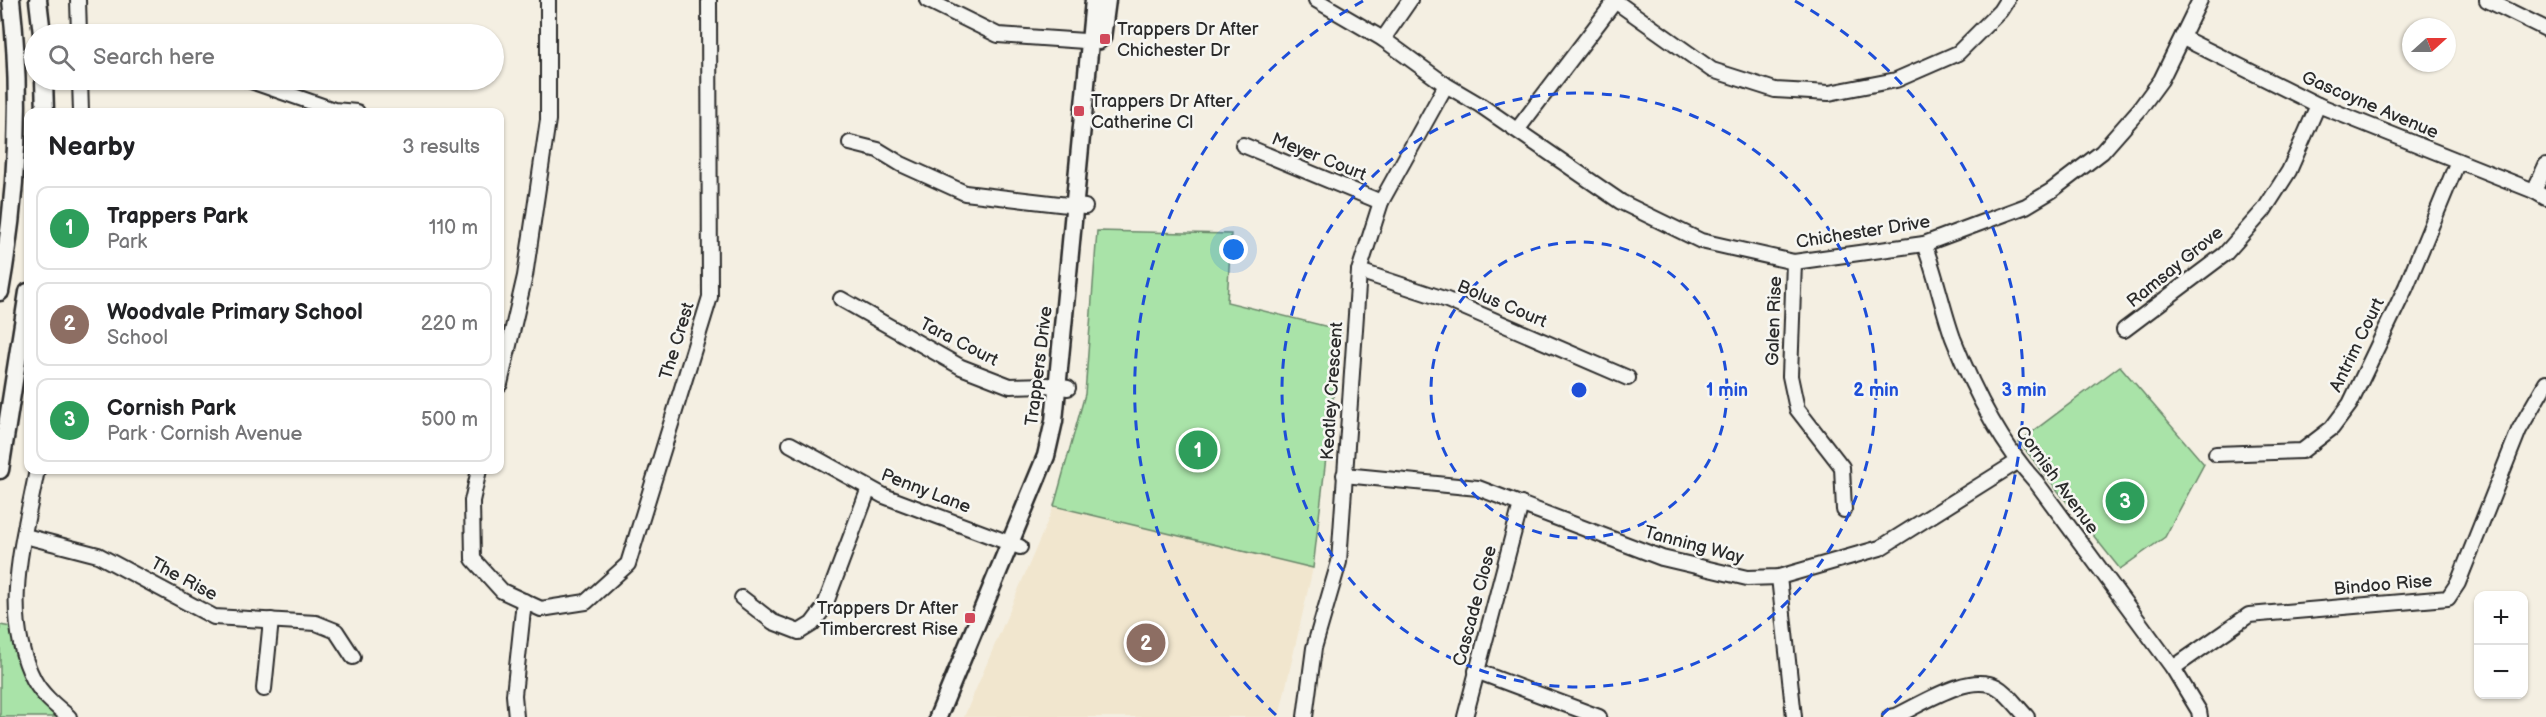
<!DOCTYPE html>
<html lang="en">
<head>
<meta charset="utf-8">
<style>
	body { margin:0; font-family:"Balsamiq Sans",sans-serif; background:#f2f2f2; color:#202124 }
	.controls { position:absolute; right:18px; bottom:18px; display:grid; overflow:hidden; border-radius:12px; box-shadow:0 2px 4px #0004 }
	.controls button { width:54px; height:54px; display:grid; place-items:center; padding:0; border:0; border-bottom:2px solid #e0e0e0; background:#fff; color:#202124; font:30px sans-serif }
	.compass { position:absolute; left:2402px; top:18px; width:54px; height:54px; border-radius:50%; background:#fff; box-shadow:0 2px 4px #0004; rotate:69deg }
	.you { position:absolute; left:1234px; top:250px; width:21px; height:21px; margin:-15px; border:4px solid #fff; border-radius:50%; background:#1a73e8; box-shadow:0 0 0 9px #1a73e833 }
	.badge { display:grid; place-items:center; width:39px; height:39px; border-radius:50%; background:#db2777; color:#fff; font-size:20px; font-weight:700 }
	.pin { position:absolute; translate:-50% -50%; border:3px solid #fff; box-shadow:0 2px 6px #0006 }
	.list { margin:0; padding:0; list-style:none }
	h2 { display:flex; justify-content:space-between; align-items:center; height:78px; margin:0; padding:0 24px; font-size:26px }
	h2 small { font-size:20px; font-weight:400; color:#757577 }
	.list li { display:grid; grid-template-columns:39px 1fr auto; gap:18px; align-items:center; box-sizing:border-box; height:84px; margin:0 12px 12px; padding:0 12px; border:2px solid #e0e0e0; border-radius:12px }
	.list b { display:block; font-size:22px; white-space:nowrap }
	.list p { margin:0; font-size:20px; white-space:nowrap; color:#757577 }
	.list em { font-size:20px; font-style:normal; color:#757577 }
	.icon { flex:none; width:33px; height:33px; fill:none; stroke:currentColor; stroke-width:2; stroke-linecap:round; stroke-linejoin:round }
	.map { position:relative; flex:none; width:2546px; height:717px; overflow:hidden }
	.search { position:absolute; background:#fff; box-shadow:0 2px 4px #0004; left:24px; top:24px; width:480px; height:66px; display:flex; align-items:center; gap:15px; box-sizing:border-box; padding:0 21px; border-radius:33px; color:#757577; font-size:22px }
	.panel { position:absolute; background:#fff; box-shadow:0 2px 4px #0004; left:24px; top:108px; width:480px; height:366px; border-radius:12px }
	.map>svg:first-child { display:block }
	.built { fill:#f1e6ce }
	.green { fill:#a9e3a8; stroke:#6a876a; stroke-width:1.5 }
	.lines { fill:none; stroke-linecap:round; stroke-linejoin:round }
	.minor-casing { stroke:#2b2b2b; stroke-width:18 }
	.major-casing { stroke:#2b2b2b; stroke-width:21 }
	.minor { stroke:#f6f6f2; stroke-width:14 }
	.major { stroke:#f6f6f2; stroke-width:16 }
	.ring { fill:none; stroke:#1d4ed8; stroke-width:3; stroke-dasharray:10 8 }
	.poi-dot { fill:#d1495b; stroke:#f6f6f2; stroke-width:2 }
	.labels { text-anchor:middle; dominant-baseline:central; stroke-width:5; stroke-linejoin:round; paint-order:stroke }
	.poi-label { font-size:18px; fill:#2b2b2b; stroke:#f6f6f2; text-anchor:start }
	.street-label { font-size:18px; fill:#2b2b2b; stroke:#f6f6f2 }
	.centre { fill:#1d4ed8; stroke:#f6f6f2; stroke-width:3 }
	.ring-label { font-size:18px; text-anchor:middle; font-weight:bold; fill:#1d4ed8; stroke:#f6f6f2; stroke-width:5; stroke-linejoin:round; paint-order:stroke }
</style>
</head>
<body>
<div class="map">
<svg width="2546" height="717" viewBox="0 0 2546 717">
	<rect width="100%" height="100%" fill="#f4efe2"/>
	<filter id="ink" filterUnits="userSpaceOnUse"><feTurbulence type="fractalNoise" baseFrequency=".0167" numOctaves="2"/><feDisplacementMap in="SourceGraphic" scale="12" xChannelSelector="R" yChannelSelector="G"/><feConvolveMatrix kernelMatrix="1 2 1 2 8 2 1 2 1" color-interpolation-filters="sRGB"/></filter>
	<g filter="url(#ink)">
		<!-- built -->
		<path class="built" d="M1054 506 1313 568 1279 717H964Z"/>
		<!-- green -->
		<g class="green">
			<path d="M1097 231 1231 234 1227 302 1341 330 1313 568 1054 506 1085 394Z"/>
			<path d="M2120 366 2204 464 2165 537 2120 569 2019 442Z"/>
			<path d="M0 625 11 627 24 666 58 717H0Z"/>
		</g>
		<g class="lines">
			<defs>
				<g id="minor">
					<path d="M78 0 79 34"/>
					<path d="M927 0 998 35 1099 42"/>
					<path d="M1316 0 1383 39 1446 85 1480 105 1621 202 1701 241 1794 262 1924 244 2026 206 2051 191 2102 152 2139 110 2161 80 2200 0"/>
					<path d="M2487 0 2546 29"/>
					<path d="M1615 1 1712 70 1775 90 1829 93 1896 80 1958 53 2000 11 2007 0"/>
					<path d="M2183 38 2318 105 2534 191 2546 198"/>
					<path d="M1383 39 1410 0"/>
					<path d="M80 80 81 112"/>
					<path d="M248 80 334 110 357 112"/>
					<path d="M1517 130 1616 0"/>
					<path d="M850 143 878 150 901 164 965 193 1085 207"/>
					<path d="M1243 145 1381 202"/>
					<path d="M2534 191 2546 165"/>
					<path d="M1924 244C1936 275 1942 307 1953 338 1973 389 1999 442 2036 482L2173 668 2199 711 2200 717"/>
					<path d="M1794 262 1790 376 1797 409 1842 467 1844 510"/>
					<path d="M1359 271 1447 300 1628 378"/>
					<path d="M841 299 961 367 1010 386 1047 385 1068 388"/>
					<path d="M2124 330 2225 254 2264 210 2289 171 2318 105"/>
					<path d="M500 384 525 276 548 120V0"/>
					<path d="M790 444 884 496 1020 547"/>
					<path d="M2216 454 2302 451 2332 428 2350 404 2406 287 2458 161"/>
					<path d="M37 470C24 538 0 615 34 680 42 695 56 706 69 717"/>
					<path d="M479 470 472 501 473 559 502 591 541 609 586 602 628 564 710 297 709 0"/>
					<path d="M1344 475 1478 488 1662 558 1747 578 1779 577 1880 548 2017 462"/>
					<path d="M25 536 98 555 214 617 316 623 336 631 353 657"/>
					<path d="M1779 577 1794 717"/>
					<path d="M742 598 773 622 799 632 812 624 824 608 869 488"/>
					<path d="M2173 668 2249 615 2448 598 2458 583 2519 430 2546 383"/>
					<path d="M1476 671 1599 717"/>
					<path d="M264 689 271 620"/>
					<path d="M516 717 514 695 524 601"/>
					<path d="M1305 717 1314 648 1339 562 1359 271 1381 202 1446 85"/>
					<path d="M1465 717 1521 504"/>
					<path d="M1890 717 1896 716C1922 704 1969 672 1997 687 2008 693 2018 708 2027 717"/>
				</g>
				<g id="major">
					<path d="M38 0 42 34"/>
					<path d="M1102 38 1107 0"/>
					<path d="M44 80 45 112"/>
					<path d="M0 292C17 196 22 97 11 0"/>
					<path d="M0 470 28 292"/>
					<path d="M938 717 1046 456 1054 421 1094 0"/>
				</g>
			</defs>
			<!-- minor casing -->
			<use href="#minor" class="minor-casing"/>
			<!-- major casing -->
			<use href="#major" class="major-casing"/>
			<!-- minor -->
			<use href="#minor" class="minor"/>
			<!-- major -->
			<use href="#major" class="major"/>
		</g>
	</g>
	<!-- distance rings -->
	<g class="ring">
		<circle cx="1579" cy="390" r="148"/>
		<circle cx="1579" cy="390" r="297"/>
		<path d="M1276 715A445 445 0 0 1 1363 1M1795 1A445 445 0 0 1 1882 715"/>
	</g>
	<!-- markers -->
	<g class="poi-dot">
		<rect x="1099" y="33" width="12" height="12" rx="3"/>
		<rect x="1073" y="105" width="12" height="12" rx="3"/>
		<rect x="964" y="612" width="12" height="12" rx="3"/>
	</g>
	<g class="labels">
		<!-- poi labels -->
		<g class="poi-label">
			<text x="1117" y="29">Trappers Dr After<tspan x="1117" dy="21">Chichester Dr</tspan></text>
			<text x="1091" y="101">Trappers Dr After<tspan x="1091" dy="21">Catherine Cl</tspan></text>
			<text x="958" y="608" text-anchor="end">Trappers Dr After<tspan x="958" dy="21">Timbercrest Rise</tspan></text>
		</g>
		<!-- street labels -->
		<g class="street-label">
			<text transform="translate(2370 105) rotate(23)">Gascoyne Avenue</text>
			<text transform="translate(1319 157) rotate(22)">Meyer Court</text>
			<text transform="translate(1863 232) rotate(-9)">Chichester Drive</text>
			<text transform="translate(2175 267) rotate(-39)">Ramsay Grove</text>
			<text transform="translate(1502 304) rotate(23)">Bolus Court</text>
			<text transform="translate(1774 321) rotate(-88)">Galen Rise</text>
			<text transform="translate(677 341) rotate(-73)">The Crest</text>
			<text transform="translate(959 342) rotate(27)">Tara Court</text>
			<text transform="translate(2357 345) rotate(-64)">Antrim Court</text>
			<text transform="translate(1039 366) rotate(-83)">Trappers Drive</text>
			<text transform="translate(1332 391) rotate(-86)">Keatley Crescent</text>
			<text transform="translate(2057 480) rotate(54)">Cornish Avenue</text>
			<text transform="translate(926 491) rotate(21)">Penny Lane</text>
			<text transform="translate(1694 545) rotate(15)">Tanning Way</text>
			<text transform="translate(184 579) rotate(28)">The Rise</text>
			<text transform="translate(2383 585) rotate(-5)">Bindoo Rise</text>
			<text transform="translate(1475 606) rotate(-75)">Cascade Close</text>
		</g>
	</g>
	<circle cx="1579" cy="390" r="9" class="centre"/>
	<g class="ring-label">
		<text x="1727" y="396">1 min</text>
		<text x="1876" y="396">2 min</text>
		<text x="2024" y="396">3 min</text>
	</g>
</svg>
<div class="controls">
<button>+</button>
<button>−</button>
</div>
<svg class="compass" viewBox="-18 -18 36 36"><path d="M0-13l5 13h-10z" fill="#e53935"/><path d="M0 13l5-13h-10z" fill="#757577"/></svg>
<div class="you"></div>
<div class="pin badge" style="left:1198px;top:450px;background:#2e9e5b">1</div>
<div class="pin badge" style="left:1146px;top:643px;background:#8d6e63">2</div>
<div class="pin badge" style="left:2125px;top:501px;background:#2e9e5b">3</div>
<div class="search"><svg class="icon" aria-label="search" viewBox="0 0 24 24"><circle cx="10" cy="10" r="6"/><path d="M15 15l6 6"/></svg>Search here</div>
<section class="panel">
<h2>Nearby<small>3 results</small></h2>
<ul class="list">
<li><span class="badge" style="background:#2e9e5b">1</span><div><b>Trappers Park</b><p>Park</p></div><em>110 m</em></li>
<li><span class="badge" style="background:#8d6e63">2</span><div><b>Woodvale Primary School</b><p>School</p></div><em>220 m</em></li>
<li><span class="badge" style="background:#2e9e5b">3</span><div><b>Cornish Park</b><p>Park · Cornish Avenue</p></div><em>500 m</em></li>
</ul>
</section>
</div>
</body>
</html>
